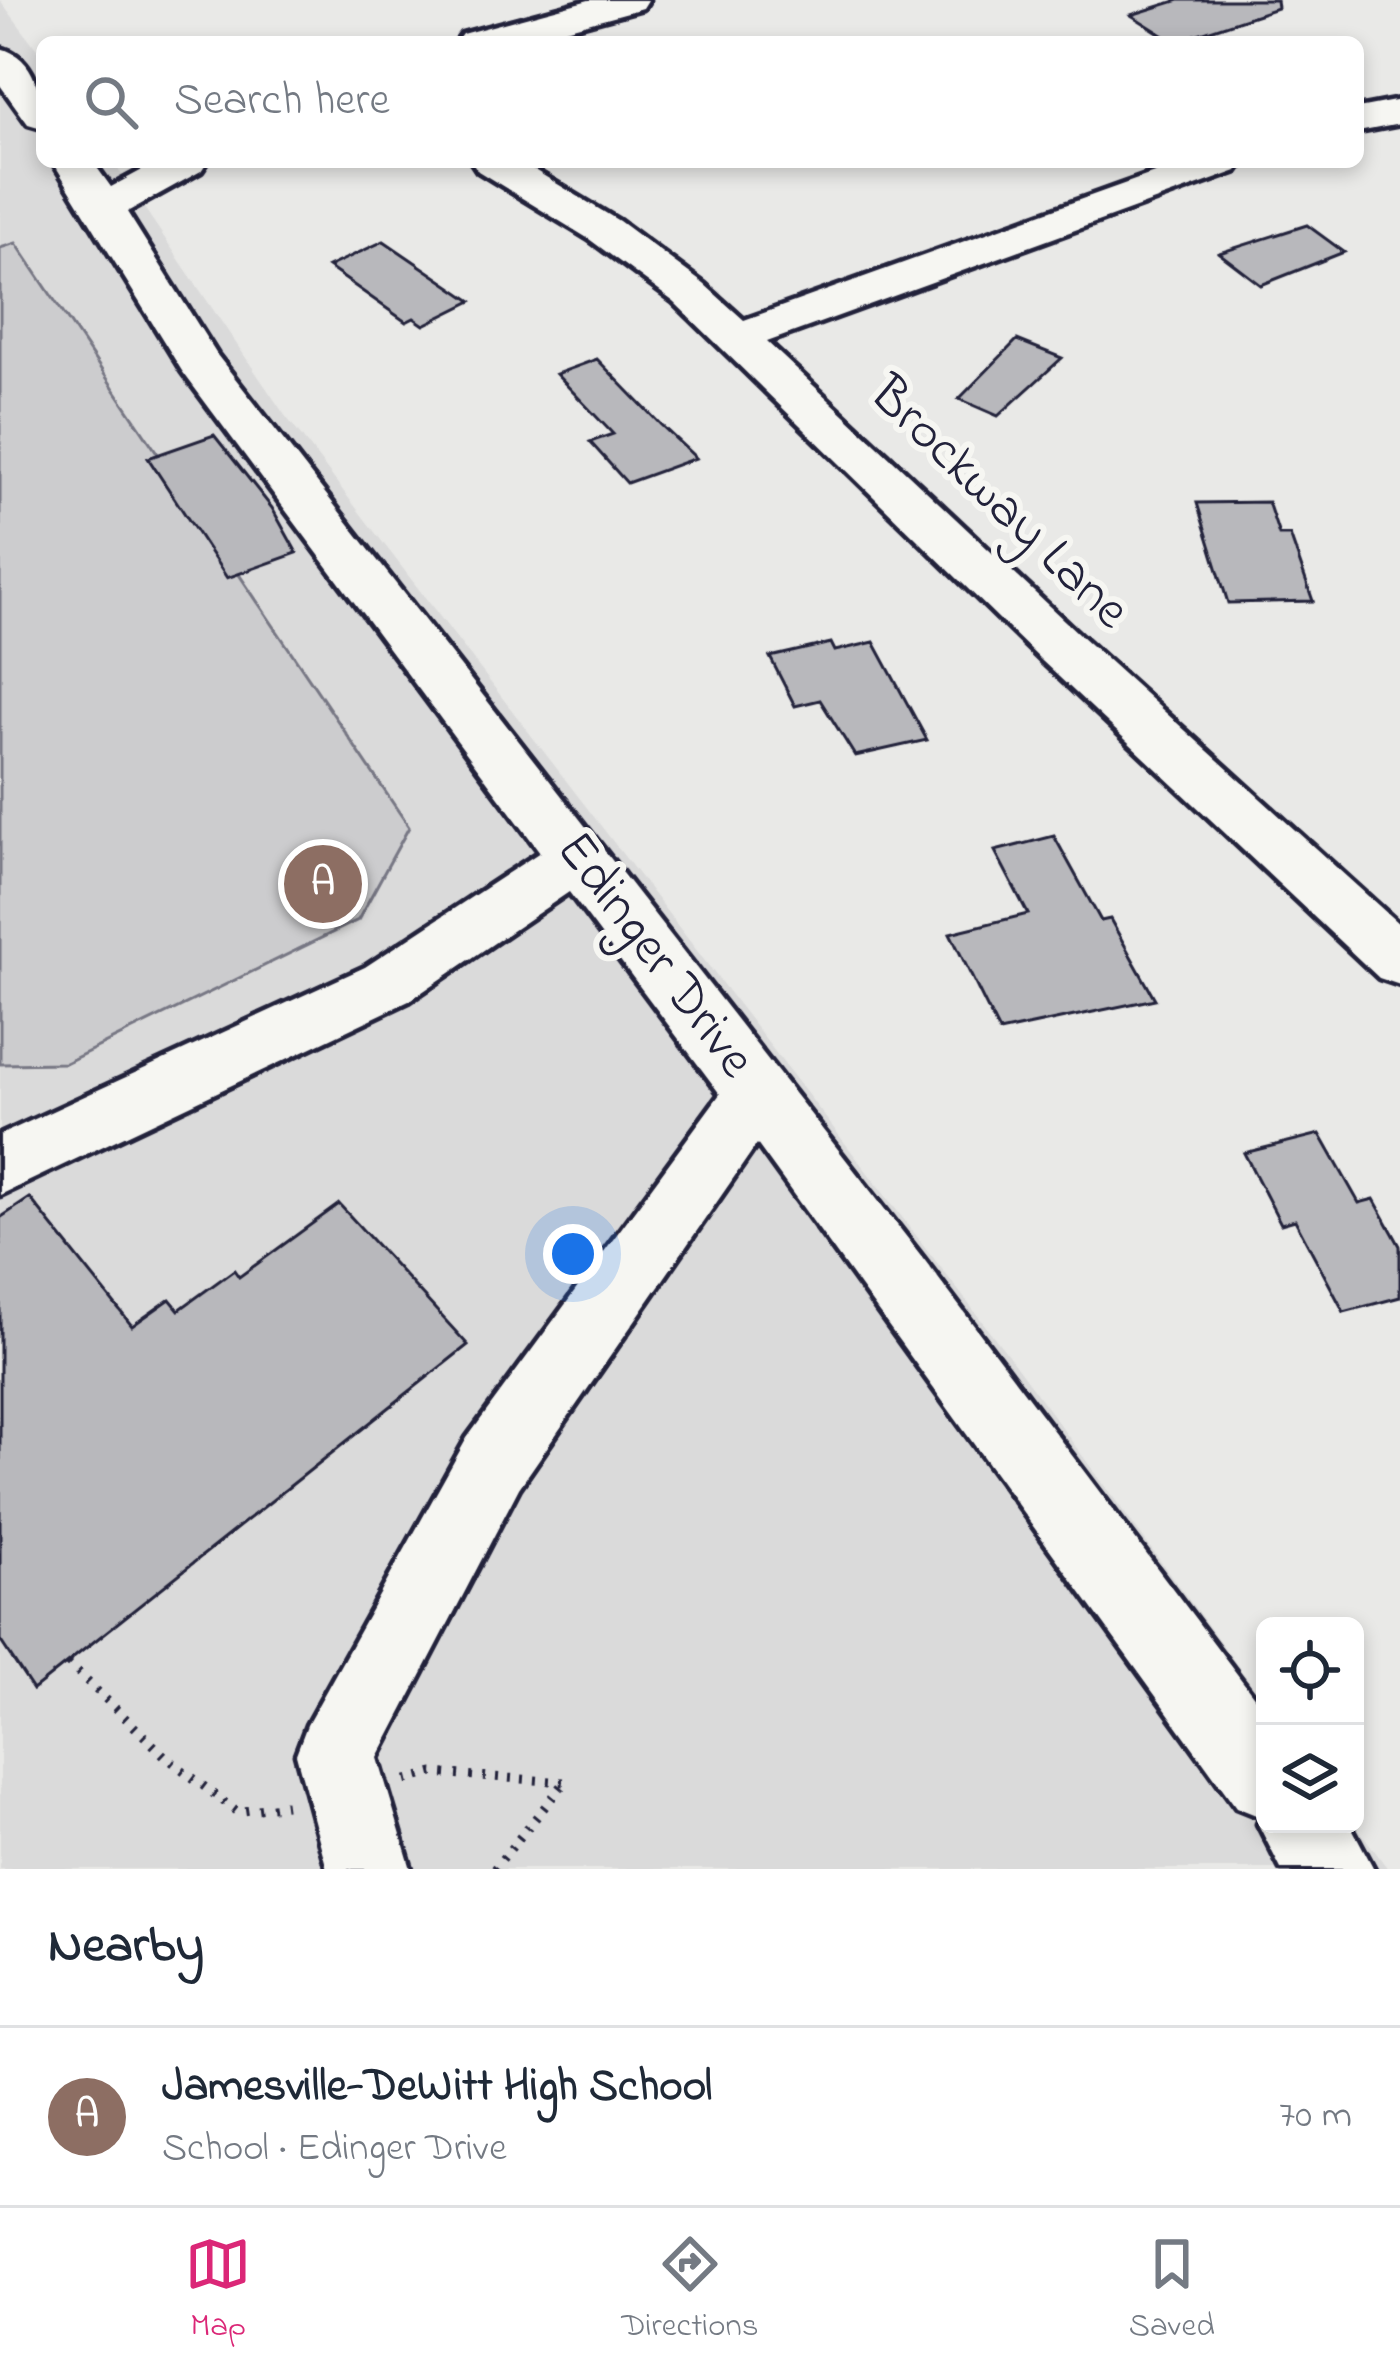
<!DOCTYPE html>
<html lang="en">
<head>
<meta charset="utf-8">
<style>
	body { margin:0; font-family:"Indie Flower",sans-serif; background:#f6f6f7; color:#1f2937 }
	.controls { position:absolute; right:36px; bottom:36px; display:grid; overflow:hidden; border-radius:18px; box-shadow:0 6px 18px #0003 }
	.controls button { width:108px; height:108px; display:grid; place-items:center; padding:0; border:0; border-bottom:3px solid #e0e1e3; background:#fff; color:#1f2937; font:60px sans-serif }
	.you { position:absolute; left:573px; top:1254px; width:42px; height:42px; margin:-30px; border:9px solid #fff; border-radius:50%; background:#1a73e8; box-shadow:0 0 0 18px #1a73e833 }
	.badge { display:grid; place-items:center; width:78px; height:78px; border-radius:50%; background:#db2777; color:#fff; font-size:39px; font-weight:700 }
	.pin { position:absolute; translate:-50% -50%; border:6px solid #fff; box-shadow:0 3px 12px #0006 }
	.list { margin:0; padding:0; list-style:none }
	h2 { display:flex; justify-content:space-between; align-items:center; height:156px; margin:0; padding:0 48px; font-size:51px }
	h2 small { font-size:39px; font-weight:400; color:#747a83 }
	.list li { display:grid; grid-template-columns:78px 1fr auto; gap:36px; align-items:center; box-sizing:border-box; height:180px; padding:0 48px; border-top:3px solid #e0e1e3 }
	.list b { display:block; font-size:45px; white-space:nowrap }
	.list p { margin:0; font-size:39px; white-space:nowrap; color:#747a83 }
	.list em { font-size:39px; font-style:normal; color:#747a83 }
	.icon { flex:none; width:66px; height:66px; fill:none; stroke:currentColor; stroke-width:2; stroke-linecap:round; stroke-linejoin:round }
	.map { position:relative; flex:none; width:1400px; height:1869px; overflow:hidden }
	.search { position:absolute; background:#fff; box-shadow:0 6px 18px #0003; left:36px; right:36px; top:36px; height:132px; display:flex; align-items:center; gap:30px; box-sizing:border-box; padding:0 42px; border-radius:18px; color:#747a83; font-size:45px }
	.sheet { height:336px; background:#fff }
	nav { display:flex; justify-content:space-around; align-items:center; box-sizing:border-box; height:168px; border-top:3px solid #e0e1e3; background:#fff; font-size:33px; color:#747a83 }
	nav a { display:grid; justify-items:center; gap:6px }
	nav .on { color:#db2777 }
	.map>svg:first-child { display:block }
	.built { fill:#dadada }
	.green { fill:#ccccce; stroke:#777784; stroke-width:3 }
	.building { fill:#b8b8bc; stroke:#22223b; stroke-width:3 }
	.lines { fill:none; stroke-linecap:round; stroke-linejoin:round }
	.minor-casing { stroke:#22223b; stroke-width:9 }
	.path { stroke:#22223b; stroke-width:9; stroke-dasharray:3 10; stroke-linecap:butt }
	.minor { fill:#f6f6f2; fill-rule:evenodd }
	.labels { text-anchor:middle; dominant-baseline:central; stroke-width:12; stroke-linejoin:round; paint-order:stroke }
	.street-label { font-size:54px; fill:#22223b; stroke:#f6f6f2 }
</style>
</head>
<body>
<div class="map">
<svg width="1400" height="1869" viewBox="0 0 1400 1869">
	<rect width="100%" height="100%" fill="#e9e9e7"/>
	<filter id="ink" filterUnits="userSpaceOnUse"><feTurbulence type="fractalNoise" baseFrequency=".00833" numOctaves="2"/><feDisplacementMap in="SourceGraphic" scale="24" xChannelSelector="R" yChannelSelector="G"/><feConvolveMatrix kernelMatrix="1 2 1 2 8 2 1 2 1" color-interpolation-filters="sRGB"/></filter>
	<g filter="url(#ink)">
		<!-- built -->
		<path class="built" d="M0 0 42 56V162H113L284 414 1008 1355 1265 1703V1824H1355L1388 1869H0Z"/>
		<!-- green -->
		<path class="green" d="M16 243 409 827 358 920 65 1063 0 1064V248Z"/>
		<!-- building -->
		<g class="building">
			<path d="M1179 0H1276L1277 8 1174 42 1131 15Z"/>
			<path d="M1307 225 1344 252 1261 285 1219 253Z"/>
			<path d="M384 241 472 301 424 325 414 318 406 322 328 267Z"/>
			<path d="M1017 340 1062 358 998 416 959 399Z"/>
			<path d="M597 359 661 425 696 458 627 483 590 442 613 434 556 374Z"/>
			<path d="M214 435 272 508 297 553 227 578 148 458Z"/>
			<path d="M1268 502 1279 535H1290L1313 601 1228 603 1197 503Z"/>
			<path d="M874 642 927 740 855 756 820 700 795 706 770 657 831 643 835 651Z"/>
			<path d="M1054 836 1101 921 1110 919 1155 999 999 1032 950 933 1028 914 995 851Z"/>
			<path d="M1320 1134 1359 1203 1374 1199 1400 1246V1297L1344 1312 1295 1220 1281 1224 1244 1153Z"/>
			<path d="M30 1198 132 1326 170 1299 179 1310 234 1270 239 1277 339 1204 468 1345 33 1690 0 1640V1218Z"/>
		</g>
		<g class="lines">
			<defs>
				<g id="minor">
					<path d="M589 0H648L643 8 517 42H456L462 34Z"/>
					<path d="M0 48C36 57 42 96 42 128L28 124 0 85Z"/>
					<path d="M1400 100V124L1358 132V108Z"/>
					<path d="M53 162H93L111 187 157 162H207L201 171 127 212 217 355 923 1258 1265 1711V1824H1350L1374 1869H1281L1258 1824 1261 1817 1236 1807 757 1144 519 1488 378 1758 411 1869H327L296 1754 307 1725 467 1438 720 1094 569 892 409 1001 0 1195V1135L365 967 540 852 182 371Z"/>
					<path d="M472 162H521L619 221 704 284 744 320 1185 162H1243L1237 171 767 342 1080 635 1400 925V985L1379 978 1042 661 674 302 589 239 478 171Z"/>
				</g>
			</defs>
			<!-- minor casing -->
			<use href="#minor" class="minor-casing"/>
			<!-- path -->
			<g class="path">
				<path d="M68 1663 166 1757 237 1812 286 1805"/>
				<path d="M406 1780 434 1773 565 1782"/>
				<path d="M494 1869 565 1782"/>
			</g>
			<!-- minor -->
			<use href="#minor" class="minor"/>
		</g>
	</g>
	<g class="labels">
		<!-- street labels -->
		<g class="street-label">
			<text transform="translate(998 504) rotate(44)">Brockway Lane</text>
			<text transform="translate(654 956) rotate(53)">Edinger Drive</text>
		</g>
	</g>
</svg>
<div class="controls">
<button><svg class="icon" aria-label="locate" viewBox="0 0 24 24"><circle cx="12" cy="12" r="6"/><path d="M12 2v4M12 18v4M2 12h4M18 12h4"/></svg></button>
<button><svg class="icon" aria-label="layers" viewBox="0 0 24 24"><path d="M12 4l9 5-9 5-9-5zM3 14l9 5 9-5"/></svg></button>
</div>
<div class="you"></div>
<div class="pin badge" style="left:323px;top:884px;background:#8d6e63">A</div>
<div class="search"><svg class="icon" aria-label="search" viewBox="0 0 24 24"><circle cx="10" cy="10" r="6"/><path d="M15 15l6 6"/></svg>Search here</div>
</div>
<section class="sheet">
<h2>Nearby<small></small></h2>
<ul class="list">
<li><span class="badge" style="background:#8d6e63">A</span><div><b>Jamesville-DeWitt High School</b><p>School · Edinger Drive</p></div><em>70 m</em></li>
</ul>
</section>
<nav>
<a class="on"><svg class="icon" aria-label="map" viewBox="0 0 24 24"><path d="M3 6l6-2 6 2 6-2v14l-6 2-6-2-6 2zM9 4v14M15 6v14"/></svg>Map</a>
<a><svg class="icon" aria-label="directions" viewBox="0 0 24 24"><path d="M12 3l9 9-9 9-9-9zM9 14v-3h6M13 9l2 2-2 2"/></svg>Directions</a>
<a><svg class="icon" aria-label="saved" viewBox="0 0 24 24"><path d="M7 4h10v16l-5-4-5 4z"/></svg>Saved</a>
</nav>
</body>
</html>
